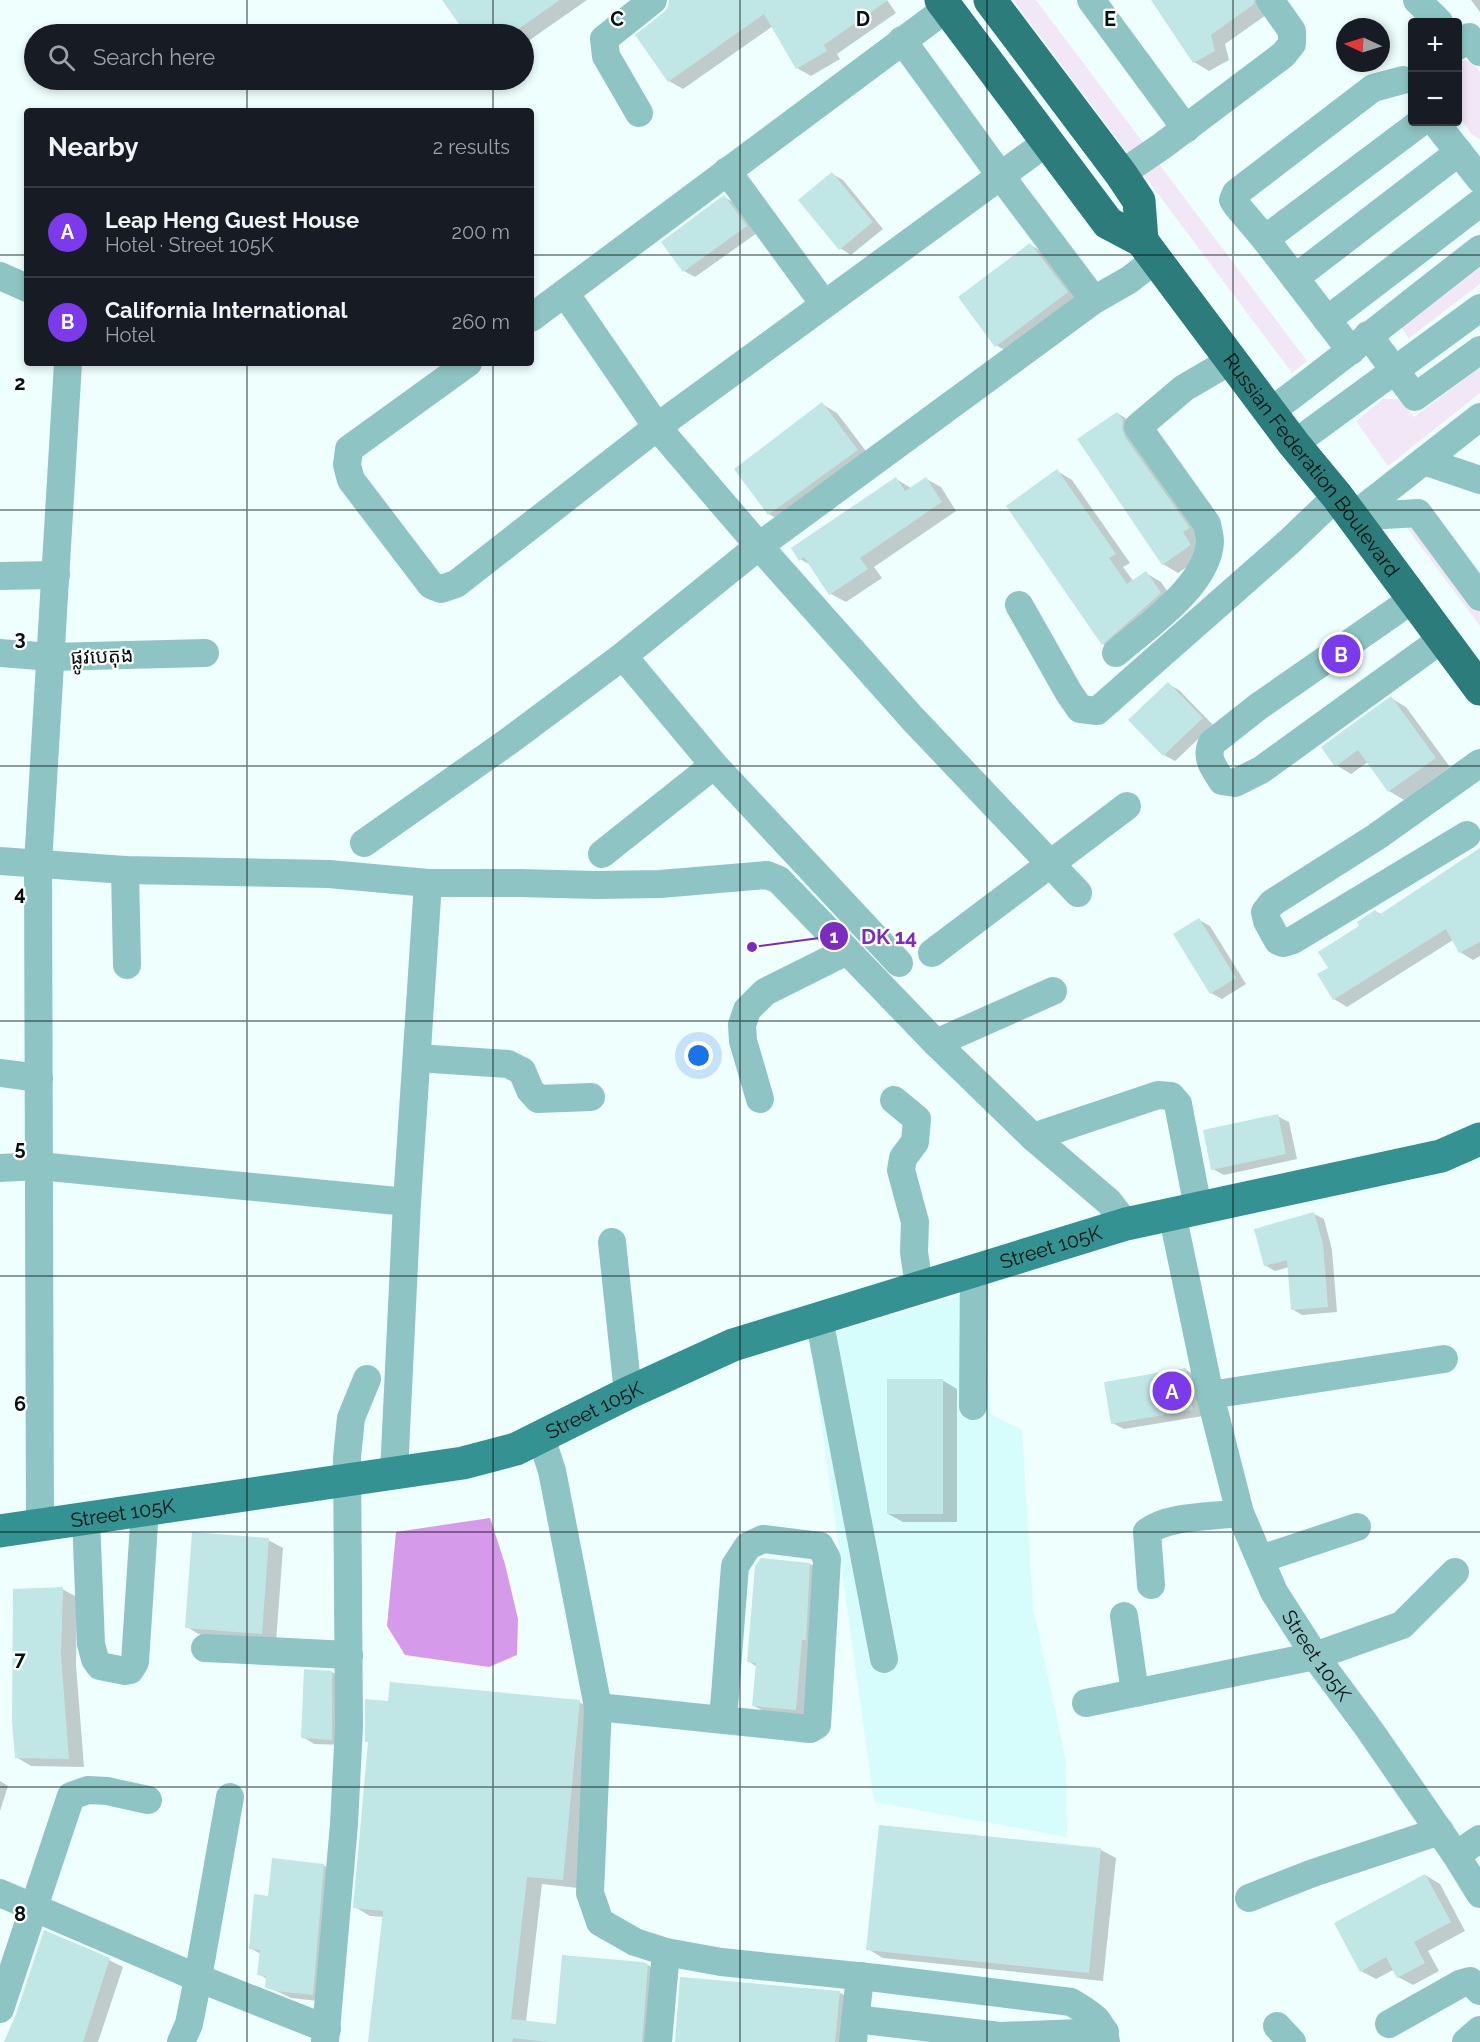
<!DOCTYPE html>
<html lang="en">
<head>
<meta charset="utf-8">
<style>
	body { margin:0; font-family:Raleway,"Noto Sans Khmer",sans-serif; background:#242831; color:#f1f3f6 }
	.controls { position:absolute; right:18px; top:18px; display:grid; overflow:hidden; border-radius:6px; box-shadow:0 3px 9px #0003 }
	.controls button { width:54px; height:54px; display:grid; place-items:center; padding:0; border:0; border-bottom:2px solid #363941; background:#171b24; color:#f1f3f6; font:30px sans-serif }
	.compass { position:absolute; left:1336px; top:18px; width:54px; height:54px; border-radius:50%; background:#171b24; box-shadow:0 3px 9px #0003; rotate:274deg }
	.you { position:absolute; left:699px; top:1056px; width:21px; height:21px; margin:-15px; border:4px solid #fff; border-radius:50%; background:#1a73e8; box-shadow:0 0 0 9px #1a73e833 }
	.badge { display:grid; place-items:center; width:39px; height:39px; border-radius:50%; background:#7c3aed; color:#fff; font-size:20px; font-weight:700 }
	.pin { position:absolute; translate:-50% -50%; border:3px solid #fff; box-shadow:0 2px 6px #0006 }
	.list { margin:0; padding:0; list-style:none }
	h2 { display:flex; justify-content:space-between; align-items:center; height:78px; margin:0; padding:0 24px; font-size:26px }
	h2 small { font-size:20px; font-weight:400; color:#9ea1a6 }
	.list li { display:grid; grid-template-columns:39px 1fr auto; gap:18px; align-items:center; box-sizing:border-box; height:90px; padding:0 24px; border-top:2px solid #363941 }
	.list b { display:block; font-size:22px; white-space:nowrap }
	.list p { margin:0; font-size:20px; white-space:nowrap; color:#9ea1a6 }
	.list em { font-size:20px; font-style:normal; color:#9ea1a6 }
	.icon { flex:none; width:33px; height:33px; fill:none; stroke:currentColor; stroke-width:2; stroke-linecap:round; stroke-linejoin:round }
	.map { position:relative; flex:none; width:1480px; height:2042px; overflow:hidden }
	.search { position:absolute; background:#171b24; box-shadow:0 3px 9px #0003; left:24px; top:24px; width:510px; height:66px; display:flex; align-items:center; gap:15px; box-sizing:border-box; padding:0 21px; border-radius:33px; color:#9ea1a6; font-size:22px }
	.panel { position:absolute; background:#171b24; box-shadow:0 3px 9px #0003; left:24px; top:108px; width:510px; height:258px; border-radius:6px }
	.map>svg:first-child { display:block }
	.built { fill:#d6fdfc }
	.green { fill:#f2e7f6 }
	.water { fill:#d59aea }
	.shadow { fill:#0003 }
	.building { fill:#c0e7e6 }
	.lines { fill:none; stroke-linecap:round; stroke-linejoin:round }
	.minor { stroke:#8ec5c4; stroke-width:28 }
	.major { stroke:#349292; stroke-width:33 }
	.highway { stroke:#2c7c7c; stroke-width:33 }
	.grid { fill:none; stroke:#041111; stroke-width:1.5; stroke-opacity:0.55 }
	.labels { text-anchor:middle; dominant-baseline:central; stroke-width:4.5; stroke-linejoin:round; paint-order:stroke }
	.street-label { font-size:20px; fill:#041111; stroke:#fff }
	.grid-label { font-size:20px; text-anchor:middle; font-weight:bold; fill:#041111; stroke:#fff; stroke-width:4.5; stroke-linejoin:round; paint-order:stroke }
	.leader { fill:none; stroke:#7b2cbf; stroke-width:2 }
	.callout-dot { fill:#7b2cbf; stroke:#fff; stroke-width:2 }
	.mark-label { font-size:18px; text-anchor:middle; font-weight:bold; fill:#fff }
	.callout-label { font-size:21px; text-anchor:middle; font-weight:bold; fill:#7b2cbf; stroke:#fff; stroke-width:4.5; stroke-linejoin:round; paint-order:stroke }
</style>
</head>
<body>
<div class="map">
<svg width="1480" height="2042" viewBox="0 0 1480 2042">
	<rect width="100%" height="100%" fill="#effffe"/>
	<!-- built -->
	<path class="built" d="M982 1289 991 1414 1022 1430 1033 1607 1066 1761 1067 1837 874 1802 810 1340Z"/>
	<!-- green -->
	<g class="green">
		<path d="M1013 0H1036L1307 361 1292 373Z"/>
		<path d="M1464 60 1474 63 1480 72V139L1471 134 1458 114V61Z"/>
		<path d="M1480 266V284L1409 338 1400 326Z"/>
		<path d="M1480 367V393L1388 466 1356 421 1383 399H1399L1414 417Z"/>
		<path d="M1420 518 1480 598V626L1407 528Z"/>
	</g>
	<!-- water -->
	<path class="water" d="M490 1518 505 1564 518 1619 517 1655 489 1667 405 1655 387 1626 396 1532Z"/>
	<!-- shadow -->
	<g class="shadow">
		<path d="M454 0H587L524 44V34H468L448 5Z"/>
		<path d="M670 0H887L896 13 837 54 840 59 811 76 797 68 773 26 683 89 669 81 665 14 670 6Z"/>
		<path d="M1152 0H1267L1269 13 1225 44 1229 60 1209 71 1194 62Z"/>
		<path d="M1471 0H1480V12Z"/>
		<path d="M832 174 843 180 883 229 851 255 840 248Z"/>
		<path d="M724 197 735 203 757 233 695 277 684 271Z"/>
		<path d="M1030 245 1045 253 1082 301 1011 354 996 345Z"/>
		<path d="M822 404 837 413 872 459 784 523 769 514 736 470Z"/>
		<path d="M1117 413 1132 422 1204 537 1206 554 1178 573 1163 564Z"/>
		<path d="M1057 471 1072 480 1130 563 1123 567 1134 582 1146 573 1161 582 1175 602 1118 652 1103 644Z"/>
		<path d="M896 479 911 488 926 479 941 487 956 511 874 567 882 578 846 602 831 594 812 566 800 559Z"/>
		<path d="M1168 684 1179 690 1213 725 1175 761 1164 755 1131 720Z"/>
		<path d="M1391 698 1406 707 1450 767 1404 800 1389 791 1368 762 1351 774 1336 765Z"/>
		<path d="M1480 850V956L1473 960 1460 952 1453 940 1347 1007 1334 999 1330 968 1375 911 1382 915Z"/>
		<path d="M1199 920 1210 926 1246 984 1222 999 1211 993Z"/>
		<path d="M1277 1116 1289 1122 1297 1159 1224 1175 1213 1169Z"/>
		<path d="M1314 1214 1324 1219 1332 1250 1337 1312 1302 1315 1292 1309 1289 1267 1275 1271 1265 1265Z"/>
		<path d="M1186 1370 1197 1376 1203 1416 1124 1429 1112 1423Z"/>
		<path d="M942 1380 957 1389V1522H903L888 1514Z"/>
		<path d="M268 1540 283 1548 276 1642 202 1636 187 1627Z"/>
		<path d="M810 1564 825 1573 811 1718 769 1714 754 1706 757 1667 748 1661Z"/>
		<path d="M62 1589 77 1597 76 1665 84 1767 31 1766 16 1757Z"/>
		<path d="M332 1672 343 1679V1745L314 1744 303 1737Z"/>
		<path d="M579 1702 594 1710 578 1888 542 1884 526 2022 558 2026 563 1957 648 1965 663 1974 657 2042H370L384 1917 370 1916 355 1907 389 1703Z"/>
		<path d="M0 1781 8 1786 0 1811Z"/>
		<path d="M1101 1850 1116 1858 1103 1981 883 1958 868 1949Z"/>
		<path d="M323 1865 339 1874 327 2002 291 1998 266 1986 267 1979 259 1974 261 1954 250 1948 269 1898Z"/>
		<path d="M1425 1875 1440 1884 1465 1931 1428 1951 1439 1971 1413 1985 1398 1977 1395 1969 1376 1979 1361 1971Z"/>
		<path d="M109 1960 123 1967 98 2042H5L17 2015Z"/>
		<path d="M839 1992 854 2001 850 2042H676Z"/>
	</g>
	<!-- building -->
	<g class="building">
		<path d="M442 0H560L511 34H466Z"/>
		<path d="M669 0H888L824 45 827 51 796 69 764 14 668 82 635 35 664 12 668 7Z"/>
		<path d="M1151 0H1254V4L1211 35 1215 51 1193 63Z"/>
		<path d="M832 172 873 222 839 250 798 200Z"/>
		<path d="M724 195 747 226 683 272 661 242Z"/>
		<path d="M1030 243 1068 292 995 347 958 297Z"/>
		<path d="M822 402 858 450 768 515 734 469Z"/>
		<path d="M1117 412 1123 420 1122 428 1125 437 1190 528 1183 532 1191 545 1162 565 1077 439Z"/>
		<path d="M1057 469 1116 554 1109 558 1127 584 1146 571 1161 593 1102 645 1006 506Z"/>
		<path d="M896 477 905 491 926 477 942 502 860 558 868 569 829 595 804 557 799 561 791 548Z"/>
		<path d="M1168 682 1203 718 1163 756 1128 720Z"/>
		<path d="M1391 696 1436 758 1388 792 1358 750 1335 767 1321 747Z"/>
		<path d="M1480 848V942L1459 953 1446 929 1333 1000 1317 974 1328 968 1318 952 1359 926 1357 922 1375 910 1379 915Z"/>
		<path d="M1199 918 1236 978 1210 994 1173 934Z"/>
		<path d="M1278 1114 1286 1154 1211 1170 1203 1130Z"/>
		<path d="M1314 1212 1323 1244 1328 1307 1291 1310 1287 1260 1264 1266 1254 1229Z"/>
		<path d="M1186 1368 1193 1410 1111 1424 1104 1382Z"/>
		<rect x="887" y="1379" width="56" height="135"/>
		<path d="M192 1532 269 1538 262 1634 185 1628Z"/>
		<path d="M761 1558 810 1563 806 1640H802L796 1710 752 1706 756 1663 747 1662 755 1566Z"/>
		<path d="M63 1587 61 1655 69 1759 15 1758 12 1721 13 1589Z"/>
		<path d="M304 1669 332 1671V1740L301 1738Z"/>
		<path d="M390 1682 580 1700 563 1880 527 1877 511 2019 556 2024 562 1955 643 1962 648 1964 642 2042H548L513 2038 512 2042H368L383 1911 353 1908 368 1742H365V1699L388 1701Z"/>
		<path d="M879 1825 1101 1848 1089 1973 866 1950Z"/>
		<path d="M272 1858 324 1864 313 1995 275 1991 265 1987 266 1976 257 1975 260 1950 249 1949 254 1894 268 1896Z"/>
		<path d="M1425 1874 1451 1922 1414 1942 1425 1963 1397 1978 1386 1957 1360 1972 1334 1923Z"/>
		<path d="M44 1930 110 1958 83 2042H4L16 2014Z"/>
		<path d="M680 1977 840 1991 835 2042H675Z"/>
	</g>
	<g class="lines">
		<!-- minor -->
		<g class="minor">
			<path d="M1091 0 1186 129"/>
			<path d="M1417 0 1439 22"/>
			<path d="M902 40 1000 175 1094 300"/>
			<path d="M1458 46 1469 37 1480 52"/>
			<path d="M639 113 606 56 604 39 653 0"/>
			<path d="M1435 122 1480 179"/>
			<path d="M727 171 824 304"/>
			<path d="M1121 174 1162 146 1283 55 1292 44V31L1270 0"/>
			<path d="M1265 239 1421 122"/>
			<path d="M0 276 27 288"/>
			<path d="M1295 278 1459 152"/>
			<path d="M565 293 657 427 759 546 912 718 1078 893"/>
			<path d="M531 318 947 8"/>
			<path d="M1327 320 1480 203"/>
			<path d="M1368 335 1415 397 1480 350"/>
			<path d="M1351 351 1265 239 1237 206 1233 200 1236 193 1373 88 1403 80"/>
			<path d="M468 363 349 449 347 465 351 480 431 585 441 589 456 584 657 427 1047 142"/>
			<path d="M1270 412C1341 359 1410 303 1480 249"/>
			<path d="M1294 444 1480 308"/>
			<path d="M1424 461 1480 480"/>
			<path d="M1352 517 1418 513 1480 597"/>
			<path d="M1352 517 1480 417"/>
			<path d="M0 576 56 575"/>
			<path d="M1413 599 1259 706 1212 743C1205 758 1214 768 1222 781L1235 783 1261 770 1442 639"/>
			<path d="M1019 605 1069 693 1080 709 1097 711 1290 541 1337 496"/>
			<path d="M0 653 51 657 205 653"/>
			<path d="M1116 653C1146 627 1208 585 1210 542 1210 536 1208 529 1207 524L1138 427 1184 388 1232 360"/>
			<path d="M623 656 714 765 899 963"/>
			<path d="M1467 835 1293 940 1283 943 1278 941 1267 921 1265 912 1272 903 1376 837 1480 763"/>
			<path d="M364 843 509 741 623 656 759 546 1094 300 1129 280 1155 260"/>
			<path d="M602 854 714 765"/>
			<path d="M0 861 125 870 329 874 428 883H519L596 885 660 884 767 875 779 880 936 1043 1033 1137 1109 1202 1126 1224"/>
			<path d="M125 870 127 965"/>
			<path d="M932 953 1127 806"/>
			<path d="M936 1043 1053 991"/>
			<path d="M417 1058 508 1064 522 1071 530 1090 538 1099 591 1097"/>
			<path d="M0 1073 39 1078"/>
			<path d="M760 1099 743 1041 742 1025 747 1010 765 992 847 951"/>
			<path d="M894 1100 917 1119 915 1142 903 1158 901 1170 915 1222 914 1252 919 1287"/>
			<path d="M1033 1137 1158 1095 1171 1096 1178 1104 1198 1208"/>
			<path d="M0 1168 39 1166 407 1202"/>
			<path id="s1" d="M1172 1213 1210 1395 1240 1513 1274 1592 1315 1656 1369 1729 1456 1855 1480 1894"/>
			<path d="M612 1242 628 1393"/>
			<path d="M819 1318 884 1659"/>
			<path d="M1210 1395 1444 1359"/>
			<path d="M973 1406 974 1270"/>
			<path d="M541 1437 552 1471 598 1707 590 1893 600 1922 635 1942 666 1952 721 1962 877 1978 1071 2002C1090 2014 1102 2018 1106 2042"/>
			<path d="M394 1473 407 1202 428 883"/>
			<path d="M86 1518 91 1644 95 1659 100 1666 125 1671 130 1670 135 1662 145 1509"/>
			<path d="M40 1525 38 864 68 363"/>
			<path d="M1261 1559 1357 1527"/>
			<path d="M1151 1585 1147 1532C1168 1515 1213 1517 1240 1513"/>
			<path d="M1124 1616 1135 1693"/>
			<path d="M205 1648 349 1655"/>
			<path d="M1086 1703 1315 1656 1402 1625 1455 1572"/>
			<path d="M598 1707 810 1729 817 1725 827 1559 820 1546 763 1539 748 1546 735 1566 723 1720"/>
			<path d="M1456 1855 1480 1839"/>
			<path d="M0 1893 198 1978 327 2029"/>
			<path d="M1249 1898 1313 1873 1440 1831"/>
			<path d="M0 2009 71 1796 88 1790 107 1791 148 1800"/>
			<path d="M855 2019 1000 2036 1105 2032"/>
			<path d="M1389 2024 1460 1984 1470 1981 1480 1991"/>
			<path d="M1277 2026 1292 2042"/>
			<path d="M181 2042 189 2024 198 1978 230 1797"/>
			<path d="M325 2042 344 1824 349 1727 347 1457 351 1418 367 1379"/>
			<path d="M658 2042 666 1952"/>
			<path d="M853 2042 860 1976"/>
			<path d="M1466 2042 1480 2030"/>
		</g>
		<!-- major -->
		<path class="major" id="s2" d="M0 1531 463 1463 516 1449 628 1393 733 1345 1126 1224 1441 1156 1480 1139"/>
		<!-- highway -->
		<g class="highway">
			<path id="s3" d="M941 0 1108 223 1142 241 1294 444 1337 496 1480 689"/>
			<path d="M990 0 1121 174 1139 201 1142 241"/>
		</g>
	</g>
	<!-- grid -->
	<path class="grid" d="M247 0V34M493 0V34M740 0V2042M987 0V2042M1233 0V2042M247 80V111M493 80V111M0 255H27M531 255H1480M247 363V2042M493 363V2042M0 510H1480M0 766H1480M0 1021H1480M0 1276H1480M0 1532H1480M0 1787H1480"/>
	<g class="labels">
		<!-- street labels -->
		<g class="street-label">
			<text stroke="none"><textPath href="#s3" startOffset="598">Russian Federation Boulevard</textPath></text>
			<text transform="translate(102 656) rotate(-2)">ផ្លូវបេតុង</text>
			<text stroke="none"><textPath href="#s2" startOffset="1096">Street 105K</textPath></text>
			<text stroke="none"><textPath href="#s2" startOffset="610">Street 105K</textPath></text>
			<text stroke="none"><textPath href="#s2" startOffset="124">Street 105K</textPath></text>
			<text stroke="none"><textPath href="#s1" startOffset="470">Street 105K</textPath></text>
		</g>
	</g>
	<g class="grid-label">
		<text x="617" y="26">C</text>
		<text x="863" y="26">D</text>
		<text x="1110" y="26">E</text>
		<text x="20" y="390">2</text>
		<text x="20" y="645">3</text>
		<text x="20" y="900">4</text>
		<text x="20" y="1155">5</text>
		<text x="20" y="1411">6</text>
		<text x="20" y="1666">7</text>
		<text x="20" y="1921">8</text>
	</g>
	<!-- callouts -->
	<path class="leader" d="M752 947L834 936"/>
	<g class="callout-dot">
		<circle cx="752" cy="947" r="6"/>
		<circle cx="834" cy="936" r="15"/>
	</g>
	<g class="mark-label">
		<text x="834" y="943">1</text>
	</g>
	<g class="callout-label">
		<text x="889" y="944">DK 14</text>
	</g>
</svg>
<div class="controls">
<button>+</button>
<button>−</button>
</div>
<svg class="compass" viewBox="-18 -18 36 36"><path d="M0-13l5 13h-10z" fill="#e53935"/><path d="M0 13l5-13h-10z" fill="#9ea1a6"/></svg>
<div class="you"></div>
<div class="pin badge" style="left:1172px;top:1391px">A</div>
<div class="pin badge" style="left:1341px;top:654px">B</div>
<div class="search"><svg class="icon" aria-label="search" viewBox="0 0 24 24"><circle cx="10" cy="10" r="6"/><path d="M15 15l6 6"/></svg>Search here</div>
<section class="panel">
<h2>Nearby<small>2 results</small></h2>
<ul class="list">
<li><span class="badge">A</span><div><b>Leap Heng Guest House</b><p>Hotel · Street 105K</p></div><em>200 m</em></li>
<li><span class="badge">B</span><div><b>California International</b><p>Hotel</p></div><em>260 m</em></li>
</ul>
</section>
</div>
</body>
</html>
